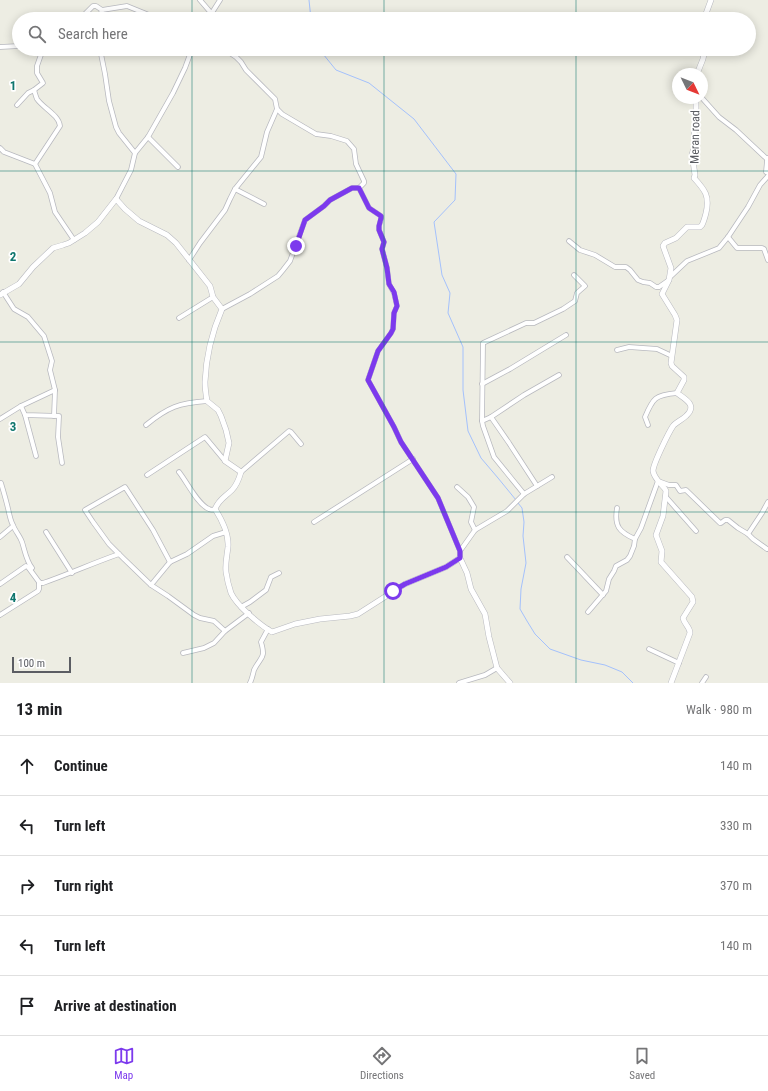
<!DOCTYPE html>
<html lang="en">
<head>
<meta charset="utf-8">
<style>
	body { margin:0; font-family:"Roboto Condensed",sans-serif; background:#f6f6f6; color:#202124 }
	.compass { position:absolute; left:672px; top:68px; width:36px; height:36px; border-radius:50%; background:#fff; box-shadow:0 2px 10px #0003; rotate:133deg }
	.scale { position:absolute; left:12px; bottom:10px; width:59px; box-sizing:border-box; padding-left:4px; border:2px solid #5b5d63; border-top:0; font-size:11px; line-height:14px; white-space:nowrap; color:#5b5d63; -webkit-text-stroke:3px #fff; paint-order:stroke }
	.stop { position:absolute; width:12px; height:12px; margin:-9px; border:3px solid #7c3aed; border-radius:50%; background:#fff }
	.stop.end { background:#7c3aed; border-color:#fff; box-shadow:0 1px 4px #0008 }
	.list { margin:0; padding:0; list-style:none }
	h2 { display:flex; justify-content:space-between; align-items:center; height:52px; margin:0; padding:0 16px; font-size:17px }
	h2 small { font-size:13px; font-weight:400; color:#757577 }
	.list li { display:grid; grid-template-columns:26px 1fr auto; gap:12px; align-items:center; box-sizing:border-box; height:60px; padding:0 16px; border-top:1px solid #e0e0e0 }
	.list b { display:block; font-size:15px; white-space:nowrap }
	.list em { font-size:13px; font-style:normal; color:#757577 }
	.icon { flex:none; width:22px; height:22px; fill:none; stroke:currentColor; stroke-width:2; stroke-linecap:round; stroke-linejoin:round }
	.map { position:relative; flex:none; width:768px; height:683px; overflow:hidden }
	.search { position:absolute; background:#fff; box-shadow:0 2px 10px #0003; left:12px; right:12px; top:12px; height:44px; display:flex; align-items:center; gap:10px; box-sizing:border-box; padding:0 14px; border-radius:22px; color:#757577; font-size:15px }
	.sheet { height:352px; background:#fff }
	nav { display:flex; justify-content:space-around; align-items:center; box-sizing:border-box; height:56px; border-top:1px solid #e0e0e0; background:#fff; font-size:11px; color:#757577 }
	nav a { display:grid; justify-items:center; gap:2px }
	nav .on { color:#7c3aed }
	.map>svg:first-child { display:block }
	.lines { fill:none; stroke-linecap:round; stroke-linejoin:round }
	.stream { stroke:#a4c1fc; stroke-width:1 }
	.minor-casing { stroke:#b8b9bf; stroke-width:5.5 }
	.tertiary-casing { stroke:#b8b9bf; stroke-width:6 }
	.minor { stroke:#fff; stroke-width:4 }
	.tertiary { stroke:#fff; stroke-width:5 }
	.route { stroke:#7c3aed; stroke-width:5 }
	.grid { fill:none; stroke:#0f766e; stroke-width:1; stroke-opacity:0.55 }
	.labels { text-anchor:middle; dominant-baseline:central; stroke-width:3.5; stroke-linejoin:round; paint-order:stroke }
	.street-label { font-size:12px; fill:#5b5d63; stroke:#fff }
	.grid-label { font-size:13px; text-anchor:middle; font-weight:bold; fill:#0f766e; stroke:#fff; stroke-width:3.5; stroke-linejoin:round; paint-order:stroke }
</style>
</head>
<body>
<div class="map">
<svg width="768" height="683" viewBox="0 0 768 683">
	<rect width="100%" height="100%" fill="#edede3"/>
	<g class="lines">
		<!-- stream -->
		<g class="stream">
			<path d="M309 0 311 19"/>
			<path d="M319 49 336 70 369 83 414 119 456 174 455 200 434 222 442 275 450 293 448 313 463 347V390L468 431 481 458 498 478 516 500"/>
			<path d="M518 503 522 508 524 522 523 536 526 563 521 589 520 609 527 621 535 634 550 649 581 660 605 665 622 672 633 683"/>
		</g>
		<defs>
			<g id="minor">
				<path d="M200 0 212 14"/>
				<path d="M102 10 127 6 159 19"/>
				<path d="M80 19 93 6H96L102 10 99 19"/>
				<path d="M208 19 220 0"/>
				<path d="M0 47 19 46"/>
				<path d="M100 49 105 74 109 101 116 127 119 133 135 153"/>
				<path d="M224 49 236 57 241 62 246 70 275 99 277 109 282 114 316 134 331 136 347 141 354 149 356 164 364 181V183L359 188 369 208 381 216V219L379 226V230L384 242 382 249 387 268 389 284 394 293 397 306 394 313 393 329 391 333 378 351 368 380 394 427 401 442 438 498 460 551V558"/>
				<path d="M34 90C35 93 36 97 37 99 43 108 59 115 60 126L35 164"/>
				<path d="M702 98 719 117 736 130 767 159"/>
				<path d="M17 105 28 93 34 90 43 83 37 73V66L43 49"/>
				<path d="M148 137 178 167"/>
				<path d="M0 148 4 152 35 164 50 193 55 212 74 240"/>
				<path d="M768 158 767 161 766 172 768 173"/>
				<path d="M235 189 264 204"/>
				<path d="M116 199 131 170 135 153 148 137 173 93 185 68 192 49"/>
				<path d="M728 237 737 248H762L764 249 768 260"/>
				<path d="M569 241 580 250 595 255 615 267H626L630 270 638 280 643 282 650 283 656 287H659L669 280"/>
				<path d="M189 260 200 243 225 210 230 199 235 189 261 157 267 132 277 109"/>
				<path d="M670 277 687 261 719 248 728 237 748 207 760 185 768 176"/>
				<path d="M3 292 14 309 28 317 44 336 52 361 50 370 55 390 54 416"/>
				<path d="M222 309 250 294 278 276 283 270 290 261 305 220 324 206 330 200 352 188H359"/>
				<path d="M179 318 213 297"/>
				<path d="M617 350 629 347 657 349 672 356"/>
				<path d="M482 384 510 369 566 335"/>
				<path d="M55 390 21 406 25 415 59 416 58 437 62 463"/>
				<path d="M25 415 36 456"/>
				<path d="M491 417 509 443 537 486"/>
				<path d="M0 419 21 406"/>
				<path d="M482 421 491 417 524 395 559 375"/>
				<path d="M146 425C168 407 179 403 207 401"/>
				<path d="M648 425 645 417C653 398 655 395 677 393"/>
				<path d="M179 472C187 482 198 505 209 509 211 510 213 510 215 509"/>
				<path d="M241 472 289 431 291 432 301 444"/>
				<path d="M147 475 205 437 225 461"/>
				<path d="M1 483C4 493 7 503 9 513 10 517 11 522 13 525 15 531 20 536 22 542 25 551 26 560 32 568"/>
				<path d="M457 487 468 497 474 507 471 522 475 530"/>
				<path d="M524 494 494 457 483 426 482 421 483 343 526 323H534L563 309 575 301 577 293 585 286 574 275"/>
				<path d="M666 497 696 531"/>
				<path d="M617 508C614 526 619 532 635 539"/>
				<path d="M314 522 413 459"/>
				<path d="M46 532 72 573"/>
				<path d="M748 534 762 513 768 502"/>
				<path d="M0 537 13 526"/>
				<path d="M460 551 475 530 507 511 524 494 552 477"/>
				<path d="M567 557 603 595"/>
				<path d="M0 584 26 566 28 567 39 582 41 583H43C69 574 93 563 119 554"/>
				<path d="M151 585 170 562"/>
				<path d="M241 607 250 602 266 590 271 577 279 573"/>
				<path d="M588 612 606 591 609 579 614 571 616 566 627 560 630 556 634 546 635 539 641 528 658 481 669 485H676L680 491 686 490 720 523H721L725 520H728L738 528 748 534 753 539 767 549"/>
				<path d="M0 615 38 591 39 589V582"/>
				<path d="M225 631 214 621 200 618 194 615 168 596 151 585 123 558 109 544 93 522 85 510 125 487 153 530 170 562 187 554 213 536 226 532"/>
				<path d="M649 649 679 663"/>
				<path d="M183 653 204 648 214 643 225 631 249 613"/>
				<path d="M250 683C252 679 253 674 254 670 261 656 266 659 261 642L268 629"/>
				<path d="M459 683 485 675 497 668"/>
				<path d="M702 683 706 677"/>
			</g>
			<g id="tertiary">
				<path d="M704 19 711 0"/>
				<path d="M697 74 703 59 705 49"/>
				<path d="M0 295 19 284 33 267 53 248 63 245 69 243 85 233 98 222 116 199 125 209 139 221 167 235 176 243 210 286 213 297 222 309C212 332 206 357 205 382 205 389 206 395 207 401L218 410 221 416 226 430 229 443 225 461 241 472C239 479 237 485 232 490 225 497 219 499 215 509 222 520 229 534 228 547 227 556 225 564 226 572 227 579 229 587 231 593 237 606 260 625 272 632L295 624 320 619 350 616 358 614 405 584 446 567 460 558 467 573 471 589 485 614 489 637 497 668 510 683"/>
				<path d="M671 683 690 633C690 627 684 624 683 618L693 602 692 597 661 562 662 551 656 535 663 516 666 491 665 489C661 484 654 478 653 471 653 464 669 432 673 426 676 422 682 420 686 416 698 405 685 399 677 393L684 380V377L672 366 671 363 677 320 675 315 662 294 669 280 671 268 663 246 665 243 676 238 687 227H700L702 225C704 221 705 217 706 213 710 196 705 190 694 178L695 175 692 154 696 143 694 131 696 121V98"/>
			</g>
		</defs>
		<!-- minor casing -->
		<use href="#minor" class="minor-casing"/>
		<!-- tertiary casing -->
		<use href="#tertiary" class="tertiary-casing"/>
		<!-- minor -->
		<use href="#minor" class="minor"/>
		<!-- tertiary -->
		<use href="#tertiary" class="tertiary"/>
	</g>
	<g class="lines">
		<!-- route -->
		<path class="route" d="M296 246 305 220 324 206 330 200 352 188H359L369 208 381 216V218L379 226V230L384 242 382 249 387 268 389 284 394 292 397 306 394 313 393 329 391 333 378 351 368 380 394 427 401 442 438 498 460 551V558L446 567 405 584 393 591"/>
	</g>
	<!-- grid -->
	<path class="grid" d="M192 0V19M384 0V19M576 0V19M192 49V683M384 49V683M576 49V683M0 171H768M0 342H768M0 512H768"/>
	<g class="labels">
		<!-- street labels -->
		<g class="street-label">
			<text transform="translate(695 137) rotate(-89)">Meran road</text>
		</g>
	</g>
	<g class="grid-label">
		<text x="13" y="90">1</text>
		<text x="13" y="261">2</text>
		<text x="13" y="431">3</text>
		<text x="13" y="602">4</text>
	</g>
</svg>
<svg class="compass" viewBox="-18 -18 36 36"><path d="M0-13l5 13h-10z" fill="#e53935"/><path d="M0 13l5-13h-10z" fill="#757577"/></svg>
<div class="scale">100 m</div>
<div class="stop" style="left:393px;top:591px"></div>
<div class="stop end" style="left:296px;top:246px"></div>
<div class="search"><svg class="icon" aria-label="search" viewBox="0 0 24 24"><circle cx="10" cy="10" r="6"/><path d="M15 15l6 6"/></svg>Search here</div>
</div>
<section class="sheet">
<h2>13 min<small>Walk · 980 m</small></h2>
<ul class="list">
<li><svg class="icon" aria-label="ahead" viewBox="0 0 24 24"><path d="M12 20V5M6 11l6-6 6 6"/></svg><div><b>Continue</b></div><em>140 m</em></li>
<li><svg class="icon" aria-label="left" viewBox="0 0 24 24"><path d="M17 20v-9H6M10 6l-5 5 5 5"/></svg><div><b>Turn left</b></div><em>330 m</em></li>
<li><svg class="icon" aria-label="right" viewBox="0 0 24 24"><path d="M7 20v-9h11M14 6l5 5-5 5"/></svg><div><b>Turn right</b></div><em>370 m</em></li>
<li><svg class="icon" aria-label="left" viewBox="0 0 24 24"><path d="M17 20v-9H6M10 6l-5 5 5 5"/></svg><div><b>Turn left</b></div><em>140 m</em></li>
<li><svg class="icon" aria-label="arrive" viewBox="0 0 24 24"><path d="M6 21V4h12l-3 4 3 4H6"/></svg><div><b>Arrive at destination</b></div></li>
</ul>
</section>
<nav>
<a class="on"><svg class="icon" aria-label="map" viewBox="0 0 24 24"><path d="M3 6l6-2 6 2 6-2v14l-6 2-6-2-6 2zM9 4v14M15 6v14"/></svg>Map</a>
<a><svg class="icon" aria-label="directions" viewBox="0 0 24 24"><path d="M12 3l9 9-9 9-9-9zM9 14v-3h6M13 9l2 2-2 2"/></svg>Directions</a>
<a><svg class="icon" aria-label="saved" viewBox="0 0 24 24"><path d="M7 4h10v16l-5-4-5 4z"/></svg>Saved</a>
</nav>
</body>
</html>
